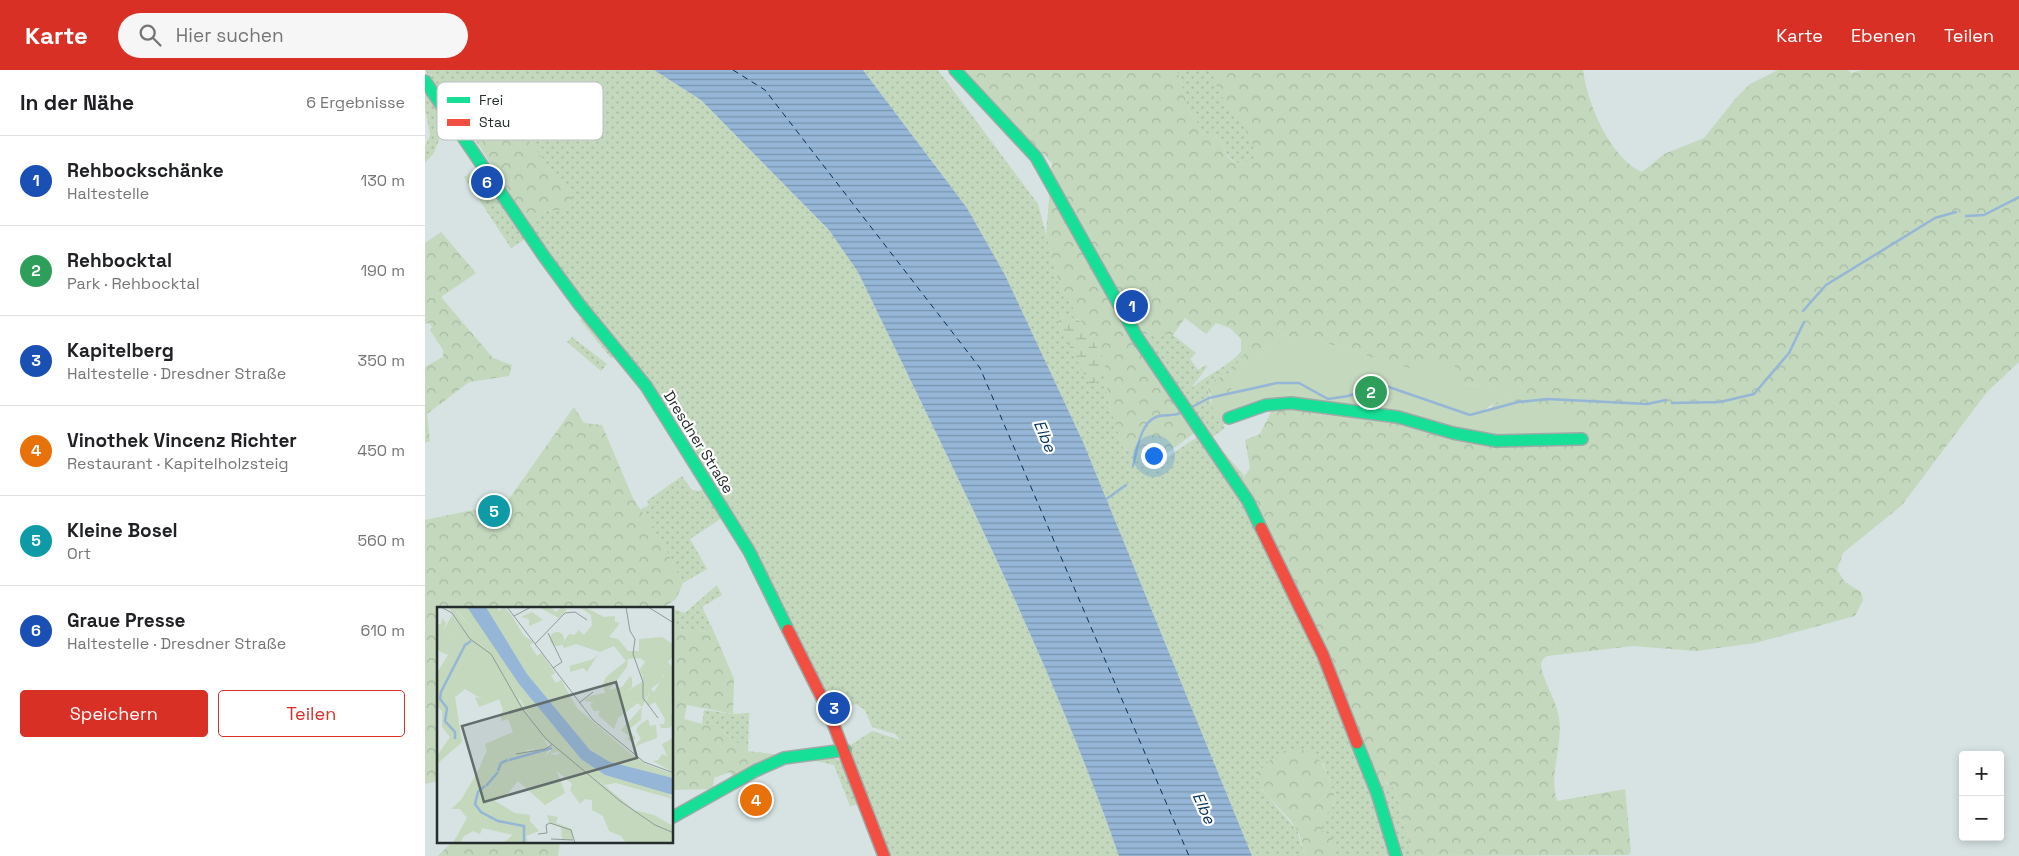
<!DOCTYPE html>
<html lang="de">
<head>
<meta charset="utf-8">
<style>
	body { margin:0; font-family:"Space Grotesk",sans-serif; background:#f6f6f6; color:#202124 }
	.controls { position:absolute; right:15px; bottom:15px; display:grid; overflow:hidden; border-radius:5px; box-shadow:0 2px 8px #0003 }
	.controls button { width:45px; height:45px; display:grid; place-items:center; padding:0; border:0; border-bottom:1px solid #e0e0e0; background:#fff; color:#202124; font:25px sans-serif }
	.you { position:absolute; left:728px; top:385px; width:18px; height:18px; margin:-12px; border:4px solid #fff; border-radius:50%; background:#1a73e8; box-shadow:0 0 0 8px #1a73e833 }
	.badge { display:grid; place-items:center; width:32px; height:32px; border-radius:50%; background:#d93025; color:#fff; font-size:16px; font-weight:700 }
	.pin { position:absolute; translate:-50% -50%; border:2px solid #fff; box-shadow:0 1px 5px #0006 }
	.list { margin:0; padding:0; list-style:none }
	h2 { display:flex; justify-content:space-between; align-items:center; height:65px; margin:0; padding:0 20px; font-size:21px }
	h2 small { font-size:16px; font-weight:400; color:#757577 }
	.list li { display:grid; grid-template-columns:32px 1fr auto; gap:15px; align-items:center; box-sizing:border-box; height:90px; padding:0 20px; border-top:1px solid #e0e0e0 }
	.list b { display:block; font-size:19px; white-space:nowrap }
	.list p { margin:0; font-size:16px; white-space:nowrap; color:#757577 }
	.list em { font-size:16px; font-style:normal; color:#757577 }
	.actions { display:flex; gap:10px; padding:15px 20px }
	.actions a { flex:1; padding:11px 0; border:1px solid #d93025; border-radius:5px; text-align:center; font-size:18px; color:#d93025 }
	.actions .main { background:#d93025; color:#fff }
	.icon { flex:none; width:28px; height:28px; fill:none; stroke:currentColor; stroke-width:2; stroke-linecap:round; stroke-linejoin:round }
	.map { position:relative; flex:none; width:1594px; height:786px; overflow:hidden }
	header { display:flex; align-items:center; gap:30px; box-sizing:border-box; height:70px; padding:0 25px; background:#d93025; color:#fff }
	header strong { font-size:24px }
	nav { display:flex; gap:28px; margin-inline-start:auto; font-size:18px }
	.search { width:350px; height:45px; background:#f6f6f6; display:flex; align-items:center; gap:12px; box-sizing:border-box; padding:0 18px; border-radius:28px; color:#757577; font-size:19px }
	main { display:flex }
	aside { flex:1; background:#fff }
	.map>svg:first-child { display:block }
	.grass { fill:url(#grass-dots) }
	.forest { fill:url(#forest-crowns) }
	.wetland { fill:url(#wetland-marsh) }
	.park { fill:#c3d8bd }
	.water { fill:url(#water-rules) }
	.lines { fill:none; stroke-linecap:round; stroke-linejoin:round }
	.stream { stroke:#95b6d6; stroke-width:2.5 }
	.ferry { stroke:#03305b; stroke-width:1; stroke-dasharray:6 5; stroke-linecap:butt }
	.fast-casing { stroke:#9fa9a8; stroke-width:14 }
	.jam-casing { stroke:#9fa9a8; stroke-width:14 }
	.fast { stroke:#16e098; stroke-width:11 }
	.jam { stroke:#f24e42; stroke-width:11 }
	.labels { text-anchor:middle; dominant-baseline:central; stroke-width:4.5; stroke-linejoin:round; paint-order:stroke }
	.street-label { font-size:15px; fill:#242d2c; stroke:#fff }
	.water-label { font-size:16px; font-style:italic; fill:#03305b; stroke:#fff }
	.inset-river { fill:none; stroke:#95b6d6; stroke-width:2.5 }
	.inset-road { fill:none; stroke:#8f9a99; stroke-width:1 }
	.view { fill:#626d6c; fill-opacity:0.15; stroke:#626d6c; stroke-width:2.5 }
	.inset-edge { fill:none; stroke:#242d2c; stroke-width:2.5 }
	.key { fill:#fff; stroke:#bdc0c0; stroke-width:1 }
	.key-label { font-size:14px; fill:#242d2c }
</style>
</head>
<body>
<header>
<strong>Karte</strong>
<div class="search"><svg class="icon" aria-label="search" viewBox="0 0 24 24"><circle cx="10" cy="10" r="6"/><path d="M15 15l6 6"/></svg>Hier suchen</div>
<nav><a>Karte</a><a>Ebenen</a><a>Teilen</a></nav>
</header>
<main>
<aside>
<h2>In der Nähe<small>6 Ergebnisse</small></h2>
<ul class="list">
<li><span class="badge" style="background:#1a4fb4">1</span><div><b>Rehbockschänke</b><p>Haltestelle</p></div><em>130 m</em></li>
<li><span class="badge" style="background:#2e9e5b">2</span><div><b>Rehbocktal</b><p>Park · Rehbocktal</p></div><em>190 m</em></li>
<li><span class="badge" style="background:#1a4fb4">3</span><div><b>Kapitelberg</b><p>Haltestelle · Dresdner Straße</p></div><em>350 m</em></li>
<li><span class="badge" style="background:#e8710a">4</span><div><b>Vinothek Vincenz Richter</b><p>Restaurant · Kapitelholzsteig</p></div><em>450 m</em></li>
<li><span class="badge" style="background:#0f9aa8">5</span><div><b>Kleine Bosel</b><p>Ort</p></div><em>560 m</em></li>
<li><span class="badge" style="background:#1a4fb4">6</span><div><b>Graue Presse</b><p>Haltestelle · Dresdner Straße</p></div><em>610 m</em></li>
</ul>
<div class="actions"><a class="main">Speichern</a><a>Teilen</a></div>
</aside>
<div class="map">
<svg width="1594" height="786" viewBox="0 0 1594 786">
	<defs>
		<pattern id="grass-dots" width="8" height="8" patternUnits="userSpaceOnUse" patternTransform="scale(1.25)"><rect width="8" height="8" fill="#c3d8bd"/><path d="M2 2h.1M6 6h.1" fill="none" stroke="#a7baa3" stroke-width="1.8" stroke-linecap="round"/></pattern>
		<pattern id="forest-crowns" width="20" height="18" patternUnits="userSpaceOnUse" patternTransform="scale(1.25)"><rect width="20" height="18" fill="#c3d8bd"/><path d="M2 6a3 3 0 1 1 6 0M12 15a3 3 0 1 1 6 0" fill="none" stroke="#a7baa3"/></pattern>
		<pattern id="wetland-marsh" width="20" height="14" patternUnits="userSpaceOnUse" patternTransform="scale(1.25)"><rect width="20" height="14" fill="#c3d8bd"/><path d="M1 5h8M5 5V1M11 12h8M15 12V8" fill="none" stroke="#a7baa3"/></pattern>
		<pattern id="water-rules" width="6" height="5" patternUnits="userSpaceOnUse" patternTransform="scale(1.25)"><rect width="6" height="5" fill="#95b6d6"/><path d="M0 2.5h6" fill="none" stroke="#7994ae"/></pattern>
	</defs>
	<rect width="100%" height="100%" fill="#d6e3e2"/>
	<!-- grass -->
	<g class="grass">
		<path d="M0 0H229L276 30 404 160 433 202C525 394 624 585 694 786H465L424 676 447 661 475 670 470 664 447 657 440 640 431 634 410 639 328 479 266 375 268 371 255 349 261 346 258 340 246 344 226 314 159 230 106 157 121 141 136 140 53 47 62 59 55 77Z"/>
		<path d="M438 0H513L613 134 634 214 657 252 652 249 633 253 674 305 680 296 683 330 698 379 734 389 735 392 775 365 722 276 719 263 748 265 771 283 765 289 773 300 781 295 782 297 765 320C780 305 804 297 816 281L819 285 806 302 788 311 783 319 786 335 795 349 804 346 806 351 798 355 800 358 786 368 819 405 816 411 960 713 970 719 988 786H910C910 771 898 766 895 752L909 735 910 726 898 693 836 719 872 760 880 786H827L658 372 580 205 542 138Z"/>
		<path d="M752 0H786L790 11 827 69 830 80 828 90C810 100 800 86 796 69L779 62 764 41Z"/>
		<path d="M0 19 12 35 15 67 9 83 0 93V77L5 65 0 38Z"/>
		<path d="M54 98 100 169 86 178 39 107Z"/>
		<path d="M159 247 189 286 186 288 155 250Z"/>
		<path d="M147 267 182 294 176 301 142 272Z"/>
		<path d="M257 406 267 420 274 421 279 418 297 448 265 469 282 499 258 513 238 474 215 440 224 435 222 431Z"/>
		<path d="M292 515 297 525 277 537 289 562 248 560V539L260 543Z"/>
		<path d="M279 640 308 644 324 643 323 681 295 659 277 654Z"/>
		<path d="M375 687H405L418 691 435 734 425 736 409 695Z"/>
	</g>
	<!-- forest -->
	<g class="forest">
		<path d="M538 0H752L764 41 779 62 796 69C800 87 809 101 828 89 834 66 808 48 798 29 793 20 789 10 786 0H1158C1162 33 1185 88 1217 102L1239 84 1279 68 1311 28 1325 14 1353 0H1423L1426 3 1437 0H1594V292L1562 322 1477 435 1418 483 1412 500 1420 512 1436 522 1438 530 1430 546 1330 573 1271 581 1208 576 1122 586C1119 588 1116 591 1116 595 1117 609 1130 628 1133 643 1140 673 1123 701 1132 731L1200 719 1206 782 1203 785 988 786 970 719 950 705 816 411 825 398 820 370 835 364 847 340 860 337 972 350 1067 342H1060L1059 340 1066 338 1069 333 1088 326 1076 314 1056 318 950 289 924 278 902 274 887 265 871 268 856 264 849 273 816 299 804 324 787 328 783 319 788 311 806 302 819 285 816 281V269L805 258 791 253 781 264 760 248 748 265 719 264 722 276 772 361 734 389 698 379 683 330 679 289 634 214 621 165 627 93 548 13Z"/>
		<path d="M62 24 108 76 145 123 147 132 136 140 121 141 106 157 55 77 62 60 53 47 52 33Z"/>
		<path d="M16 162 51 203 16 227 68 288 87 295 84 306 44 312 2 344 5 371 0 373V297L18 287V280L5 260 7 257 4 253 0 254V173Z"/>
		<path d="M149 337 159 353 177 355 208 428 238 474 258 513 251 529 238 538H14V711L0 714V450L81 433Z"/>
		<path d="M248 560 289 562 309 609 308 644 262 635 259 649 295 659 323 681 355 685 309 710 305 702 289 708 288 719 248 720Z"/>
		<path d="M863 679C891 678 897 690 906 715 908 721 911 727 909 733 908 739 899 746 895 752L897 760C908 765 910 774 910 786H880C878 777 876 767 872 760 852 725 801 712 863 679Z"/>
		<path d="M27 772H135L133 786H13Z"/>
	</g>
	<!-- wetland -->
	<path class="wetland" d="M641 245 657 252 679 289 680 296 668 316H665L637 262 633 249 634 246Z"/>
	<!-- park -->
	<path class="park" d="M856 264 871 268 887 265 902 274 924 278 950 289 989 299 998 292 1028 293 1040 314 1056 318 1076 314 1087 320 1088 326 1069 333 1059 340 1060 342 1110 333 1131 337 1154 353 1157 373 1095 376 972 350 860 337 795 350 786 335 787 328 804 324 816 299 849 273Z"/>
	<!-- water -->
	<path class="water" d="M229 0H438L542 138 580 205 658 372 827 786H694C624 585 525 393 433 202L404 160 276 30Z"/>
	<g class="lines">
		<!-- stream -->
		<g class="stream">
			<path d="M1541 146 1559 145 1594 127"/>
			<path d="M1378 241 1401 215 1510 148 1531 142"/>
			<path d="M1247 333 1295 332 1329 324 1364 283 1379 252"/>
			<path d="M765 338 784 328 852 313H874L903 329 923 326 953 316H961L1045 345 1093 332 1123 329 1222 334 1241 330"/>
			<path d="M708 396C712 381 715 353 731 347 740 344 749 347 758 342"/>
			<path d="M680 430 701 415"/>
		</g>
		<!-- ferry -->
		<path class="ferry" d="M308 0 340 20 555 298 764 786"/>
		<defs>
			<g id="fast">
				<path d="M530 0 611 87 712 267 823 431 836 458"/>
				<path d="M0 11 118 185 154 234 221 316 324 481 363 560"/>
				<path d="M804 348 841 335 866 333 973 347 1028 363 1071 371 1157 369"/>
				<path d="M932 673 952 723 971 786"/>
				<path d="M248 747 330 701 359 688 420 680"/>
			</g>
			<g id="jam">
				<path d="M836 458 898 585 932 673"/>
				<path d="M363 560 403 640 459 786"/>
			</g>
		</defs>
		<!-- fast casing -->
		<use href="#fast" class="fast-casing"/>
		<!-- jam casing -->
		<use href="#jam" class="jam-casing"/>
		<!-- fast -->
		<use href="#fast" class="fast"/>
		<!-- jam -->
		<use href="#jam" class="jam"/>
	</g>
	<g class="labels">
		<!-- street labels -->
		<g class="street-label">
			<text transform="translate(274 372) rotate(58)">Dresdner Straße</text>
		</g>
		<!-- water labels -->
		<g class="water-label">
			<text transform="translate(620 366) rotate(67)">Elbe</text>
			<text transform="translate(779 738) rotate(66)">Elbe</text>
		</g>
	</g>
	<!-- overview -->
	<g transform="translate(12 537)">
		<rect width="236" height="236" fill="#d6e3e2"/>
		<path d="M12 0H30L37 7 82 77 144 152 168 168 231 186 236 192 179 176 168 178 138 155 123 133 116 137 124 145 114 146 115 140 100 123 82 90 78 76 59 63 35 35 38 24 20 4 16 8ZM49 0H60L62 4 67 0 75 9 87 29 97 35 93 38 100 49 104 46 118 66 114 69 119 76 124 73 140 101 194 147 209 157 236 167V171L173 155 153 143 90 67ZM113 0 119 5 125 0 130 3 122 11 103 1ZM95 5 106 13 92 19V12L84 10ZM15 8 27 24 26 29 17 30 7 23ZM113 32a7 7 0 1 1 14 0a7 7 0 1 1-14 0ZM212 62 225 67 226 72 214 82 205 100 201 96 197 99 190 84 205 75 206 64ZM51 86 60 87 63 92 42 100 38 90 45 92ZM106 195 110 208 121 210 119 216 135 222 136 233 125 232 124 220 112 215Z" fill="#c3d8bd"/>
		<path d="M148 0 167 10 178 9V15L183 16 172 30 181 32 191 44H202V32L225 30 236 37V49L231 55 236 60 234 102 236 118 232 121H224L223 117H227L228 112 218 95 211 99 209 95 214 82 217 85 227 68 215 72 212 62 204 68 203 62 208 55 203 51 191 52 190 60 172 83 185 80 193 69 195 71V80L190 84 197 99 181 111 177 122 161 108 163 104H157L154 100 153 97 157 95 147 94 153 89 168 86 166 77 169 70 189 54 177 39 163 45 139 37 127 41 125 37 132 27 137 28 142 23 147 28 155 18 154 8 144 1ZM19 4 39 25 36 32 59 63 78 76 83 85 82 93 111 138 109 141 90 143 84 149 108 150 116 141 114 147 120 148 123 145 116 137 123 133 136 152 197 203 217 208 236 219V236H189L184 229 172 224 166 209 155 203V193L148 192 143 197 133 183 135 177 120 164 128 186 108 198 81 174 67 191 63 190 58 194 78 206 93 208V214L102 224 89 229 91 236H66L76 228 45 221 43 227 36 224 27 229 23 236H16L30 211 23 202H14L24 193 41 164 50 143 48 137 76 125 71 112 65 114 63 109 66 103 61 88 51 87 45 92 28 82 18 90 25 135 0 157V149L13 130 5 120V104L0 99V66L11 48 0 43V17H4L5 11 9 16 10 13 7 23 17 30 26 28 27 24 16 8ZM161 47 150 65 146 61 133 65V59L156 52ZM205 100 204 113 191 123 199 131 194 135 190 132 192 129 184 123ZM211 112 213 119 219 118 220 131 201 138 198 142 200 136 204 132 199 124 201 119ZM236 131V165L216 154 221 153 225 147 230 149 225 137Z" fill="#c3d8bd"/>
		<path d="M114 139 108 150 93 151 79 147Z" fill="#c3d8bd"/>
		<path d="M30 0H49L90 67 153 143 173 155 236 171V188L168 168 144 152 82 77Z" fill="#95b6d6"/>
		<path class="inset-river" d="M40 0 90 77 139 137 167 158 237 178M18 132V125L8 114 10 101 3 92 4 85 28 38 34 34M72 153 115 141M61 164 64 156 71 153M48 179 41 185 38 197 44 205 61 214 87 219V236M49 179 61 165"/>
		<path class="inset-road" d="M4 0 15 6 33 32 54 47 86 103 109 132 183 194 218 218 237 226M70 0 156 113 207 155 237 166M189 0 193 24 198 32 196 47 206 75V91L221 111M211 0 237 16M77 9 94 0M111 26 125 55 116 61M98 37 128 6 138 5 150 13M142 96 156 85M79 147 108 142 116 137M101 227 110 226 109 218 113 216 134 223 138 236M114 232 136 233"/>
		<path class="view" d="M179 75 200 151 47 195 25 119Z"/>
		<rect width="236" height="236" class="inset-edge"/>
	</g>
	<!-- legend -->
	<rect x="12" y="12" width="166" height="58" rx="8" class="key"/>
	<rect x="22" y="27" width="23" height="6" fill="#16e098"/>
	<rect x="22" y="49" width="23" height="7" fill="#f24e42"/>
	<g class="key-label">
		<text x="54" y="35">Frei</text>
		<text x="54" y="57">Stau</text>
	</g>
</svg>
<div class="controls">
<button>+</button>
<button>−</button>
</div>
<div class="you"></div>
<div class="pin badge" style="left:707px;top:236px;background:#1a4fb4">1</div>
<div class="pin badge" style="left:946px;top:322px;background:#2e9e5b">2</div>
<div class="pin badge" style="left:409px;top:638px;background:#1a4fb4">3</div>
<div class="pin badge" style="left:331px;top:730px;background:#e8710a">4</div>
<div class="pin badge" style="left:69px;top:441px;background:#0f9aa8">5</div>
<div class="pin badge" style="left:62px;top:112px;background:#1a4fb4">6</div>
</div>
</main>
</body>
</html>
